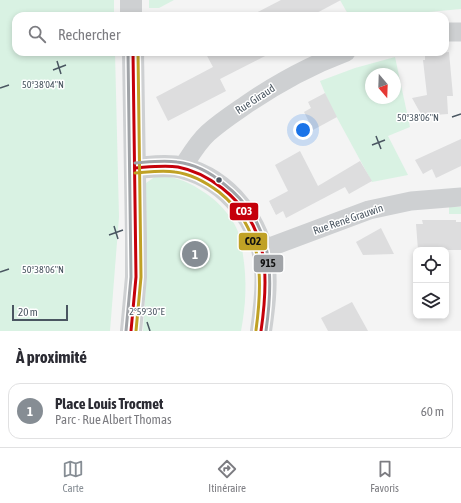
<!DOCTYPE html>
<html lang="fr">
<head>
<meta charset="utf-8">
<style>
	body { margin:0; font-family:"Asap Condensed",sans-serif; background:#f2f2f3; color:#2b2b33 }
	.controls { position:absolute; right:12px; bottom:12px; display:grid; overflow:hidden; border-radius:8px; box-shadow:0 2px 6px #0003 }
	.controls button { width:36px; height:36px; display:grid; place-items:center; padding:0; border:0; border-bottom:1px solid #e1e1e2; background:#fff; color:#2b2b33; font:20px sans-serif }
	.compass { position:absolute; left:365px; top:68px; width:36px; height:36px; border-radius:50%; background:#fff; box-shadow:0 2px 6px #0003; rotate:161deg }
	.scale { position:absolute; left:12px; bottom:10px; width:56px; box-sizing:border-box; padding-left:4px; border:2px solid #4a5661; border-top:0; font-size:11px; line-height:14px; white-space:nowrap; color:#4a5661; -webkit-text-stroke:3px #fff; paint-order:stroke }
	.you { position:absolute; left:303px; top:130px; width:14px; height:14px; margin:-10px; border:3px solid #fff; border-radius:50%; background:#1a73e8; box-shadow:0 0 0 6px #1a73e833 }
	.badge { display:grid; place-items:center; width:26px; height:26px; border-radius:50%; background:#868d94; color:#fff; font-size:13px; font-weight:700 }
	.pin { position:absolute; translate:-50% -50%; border:2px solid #fff; box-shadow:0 1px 4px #0006 }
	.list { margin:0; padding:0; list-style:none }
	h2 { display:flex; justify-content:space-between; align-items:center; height:52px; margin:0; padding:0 16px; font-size:17px }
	h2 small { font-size:13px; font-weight:400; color:#7c7c81 }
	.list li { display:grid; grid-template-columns:26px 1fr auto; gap:12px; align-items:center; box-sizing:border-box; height:56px; margin:0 8px 8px; padding:0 8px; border:1px solid #e1e1e2; border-radius:12px }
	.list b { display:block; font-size:15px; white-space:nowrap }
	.list p { margin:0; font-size:13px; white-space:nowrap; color:#7c7c81 }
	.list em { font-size:13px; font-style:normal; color:#7c7c81 }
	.icon { flex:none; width:22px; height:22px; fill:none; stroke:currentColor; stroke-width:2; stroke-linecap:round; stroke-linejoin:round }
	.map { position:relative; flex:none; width:461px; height:331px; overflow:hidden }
	.search { position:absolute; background:#fff; box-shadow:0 2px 6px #0003; left:12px; right:12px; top:12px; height:44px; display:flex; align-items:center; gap:10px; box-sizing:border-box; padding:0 14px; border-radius:12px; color:#7c7c81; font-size:15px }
	.sheet { height:116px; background:#fff }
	nav { display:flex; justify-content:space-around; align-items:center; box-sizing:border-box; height:56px; border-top:1px solid #e1e1e2; background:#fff; font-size:11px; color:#7c7c81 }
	nav a { display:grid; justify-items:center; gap:2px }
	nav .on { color:#868d94 }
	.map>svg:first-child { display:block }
	.green { fill:#d9f2e3; fill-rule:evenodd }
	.building { fill:#ddddde }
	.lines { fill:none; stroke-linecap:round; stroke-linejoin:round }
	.minor { stroke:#ced0d2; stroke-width:19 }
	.tertiary { stroke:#ced0d2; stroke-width:22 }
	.bus-1-casing { stroke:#fff; stroke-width:6 }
	.bus-2-casing { stroke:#fff; stroke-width:6 }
	.bus-3-casing { stroke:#fff; stroke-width:6 }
	.bus-1 { stroke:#c5000a; stroke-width:3 }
	.bus-2 { stroke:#c0a125; stroke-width:3 }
	.bus-3 { stroke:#a1a4a8; stroke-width:3 }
	.ticks { fill:none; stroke:#4a5661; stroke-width:1.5 }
	.bus-dot { fill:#4a5661; stroke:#fff; stroke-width:1.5 }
	.labels { text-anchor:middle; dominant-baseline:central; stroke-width:3; stroke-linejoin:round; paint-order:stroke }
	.street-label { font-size:11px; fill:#4a5661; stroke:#fff }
	.ticks-label { font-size:10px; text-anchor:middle; fill:#4a5661; stroke:#fff; stroke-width:3; stroke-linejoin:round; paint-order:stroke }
	.line-badge { stroke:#fff; stroke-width:1.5 }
	.badge-label { font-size:11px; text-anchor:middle; font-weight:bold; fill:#fff }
	.pale-badge-label { font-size:11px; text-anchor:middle; font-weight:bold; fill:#111 }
</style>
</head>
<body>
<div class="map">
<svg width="461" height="331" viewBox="0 0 461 331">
	<rect width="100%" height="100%" fill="#f4f4f4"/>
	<!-- green -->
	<g class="green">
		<path d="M0 0H114V16H16V52H115L119 217 110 331H0Z"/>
		<path d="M149 0H174L159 8H149Z"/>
		<path d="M340 0H461V9L418 13 401 16H349Z"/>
		<path d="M395 57 410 127 388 136 408 175 372 182 329 103 320 81 355 68ZM371 74H395V98H371Z"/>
		<path d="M156 176C173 176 185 180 199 189 218 200 235 218 241 240 242 244 242 250 243 255 247 281 246 305 241 331H143L147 268 146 183Z"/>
		<rect x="449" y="207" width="12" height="7"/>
	</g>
	<!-- building -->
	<g class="building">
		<path d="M281 0H341L311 16H250Z"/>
		<path d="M205 52H273L220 79 226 91 168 121 156 97 213 67Z"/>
		<path d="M449 52 453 96H447L448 114 422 116 412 98 427 95 423 60H425V54Z"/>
		<path d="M325 93 337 117 313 130 304 112 311 108 308 102Z"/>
		<path d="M461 139V166L436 178 432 169 423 174 415 160Z"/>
		<path d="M300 151 318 186 360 161 372 181 349 194 345 187 286 218 283 211 276 215 269 201 288 191 275 165Z"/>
		<path d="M422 220H456V222H461V250H418L416 224H423Z"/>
		<path d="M381 228 394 254 363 255 356 242Z"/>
		<path d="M352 302 368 331H328L321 318Z"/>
	</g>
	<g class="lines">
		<!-- minor -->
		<g class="minor">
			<path d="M445 32H461"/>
			<path d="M182 168C190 156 197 143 208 133 220 122 234 113 247 104 278 83 311 65 346 52"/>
			<path d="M262 250 369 210 411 201 461 197"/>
		</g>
		<!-- tertiary -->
		<g class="tertiary">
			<path d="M131 0V16"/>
			<path d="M135 168C150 167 168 164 183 168 228 180 261 222 265 267 267 288 264 310 261 331"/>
			<path d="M131 331 136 277V238L133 52"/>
		</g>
		<defs>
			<g id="bus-1">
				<path d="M135 168C149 167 164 165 178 167 194 170 209 178 222 188 270 226 269 276 261 331"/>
				<path d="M131 331 136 277 133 52"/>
			</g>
			<g id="bus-2">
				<path d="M135 173C149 172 162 170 175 172 191 174 207 183 219 192 264 228 263 279 256 330"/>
				<path d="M136 331 141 277 138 52"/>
			</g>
			<g id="bus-3">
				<path d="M135 163C149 162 163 160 177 162 194 164 211 173 224 184 274 223 274 274 266 331"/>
				<path d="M126 331 131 277 128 52"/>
			</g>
		</defs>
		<!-- bus-1 casing -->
		<use href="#bus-1" class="bus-1-casing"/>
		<!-- bus-2 casing -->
		<use href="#bus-2" class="bus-2-casing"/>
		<!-- bus-3 casing -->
		<use href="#bus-3" class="bus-3-casing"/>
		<!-- bus-1 -->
		<use href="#bus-1" class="bus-1"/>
		<!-- bus-2 -->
		<use href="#bus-2" class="bus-2"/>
		<!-- bus-3 -->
		<use href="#bus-3" class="bus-3"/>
	</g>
	<!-- ticks -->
	<path class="ticks" d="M57 61 61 74M53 70 66 65M0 88 9 85M452 117 461 114M376 136 381 149M372 145 385 140M114 226 118 239M109 235 123 230M0 272 9 269M147 322 150 331"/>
	<!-- markers -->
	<circle class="bus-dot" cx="219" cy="180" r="3.5"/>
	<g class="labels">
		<!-- street labels -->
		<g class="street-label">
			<text transform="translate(255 99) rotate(-33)">Rue Giraud</text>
			<text transform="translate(348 219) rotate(-19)">Rue René Grauwin</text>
		</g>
	</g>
	<g class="ticks-label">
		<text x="43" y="88">50°38'04"N</text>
		<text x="418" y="121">50°38'06"N</text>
		<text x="43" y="273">50°38'06"N</text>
		<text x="147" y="315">2°59'30"E</text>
	</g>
	<g class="line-badge">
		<rect x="229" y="202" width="30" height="19" rx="4" fill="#c5000a"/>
		<rect x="238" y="232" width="30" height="19" rx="4" fill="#c0a125"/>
		<rect x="253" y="254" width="31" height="19" rx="4" fill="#a1a4a8"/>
	</g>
	<g class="badge-label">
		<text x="244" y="215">CO3</text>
	</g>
	<g class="pale-badge-label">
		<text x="253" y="245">CO2</text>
		<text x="268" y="267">915</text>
	</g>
</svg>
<div class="controls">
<button><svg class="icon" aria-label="locate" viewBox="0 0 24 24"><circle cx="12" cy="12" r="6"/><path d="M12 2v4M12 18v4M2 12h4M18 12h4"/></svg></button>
<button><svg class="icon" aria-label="layers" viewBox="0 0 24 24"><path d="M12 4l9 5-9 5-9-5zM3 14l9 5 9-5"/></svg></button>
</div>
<svg class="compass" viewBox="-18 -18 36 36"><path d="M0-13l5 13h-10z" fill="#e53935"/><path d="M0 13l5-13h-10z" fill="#7c7c81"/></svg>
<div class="scale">20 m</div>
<div class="you"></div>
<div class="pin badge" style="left:195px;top:254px">1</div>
<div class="search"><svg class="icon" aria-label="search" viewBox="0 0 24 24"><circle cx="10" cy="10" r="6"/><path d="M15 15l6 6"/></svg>Rechercher</div>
</div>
<section class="sheet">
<h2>À proximité<small></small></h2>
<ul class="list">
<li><span class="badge">1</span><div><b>Place Louis Trocmet</b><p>Parc · Rue Albert Thomas</p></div><em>60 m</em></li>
</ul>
</section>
<nav>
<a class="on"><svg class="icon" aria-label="map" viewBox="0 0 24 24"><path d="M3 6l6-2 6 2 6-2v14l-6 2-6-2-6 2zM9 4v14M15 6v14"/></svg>Carte</a>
<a><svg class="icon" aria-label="directions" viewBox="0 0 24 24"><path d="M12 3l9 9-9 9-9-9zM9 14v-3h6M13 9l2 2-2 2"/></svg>Itinéraire</a>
<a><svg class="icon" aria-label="saved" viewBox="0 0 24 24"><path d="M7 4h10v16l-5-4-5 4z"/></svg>Favoris</a>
</nav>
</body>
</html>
